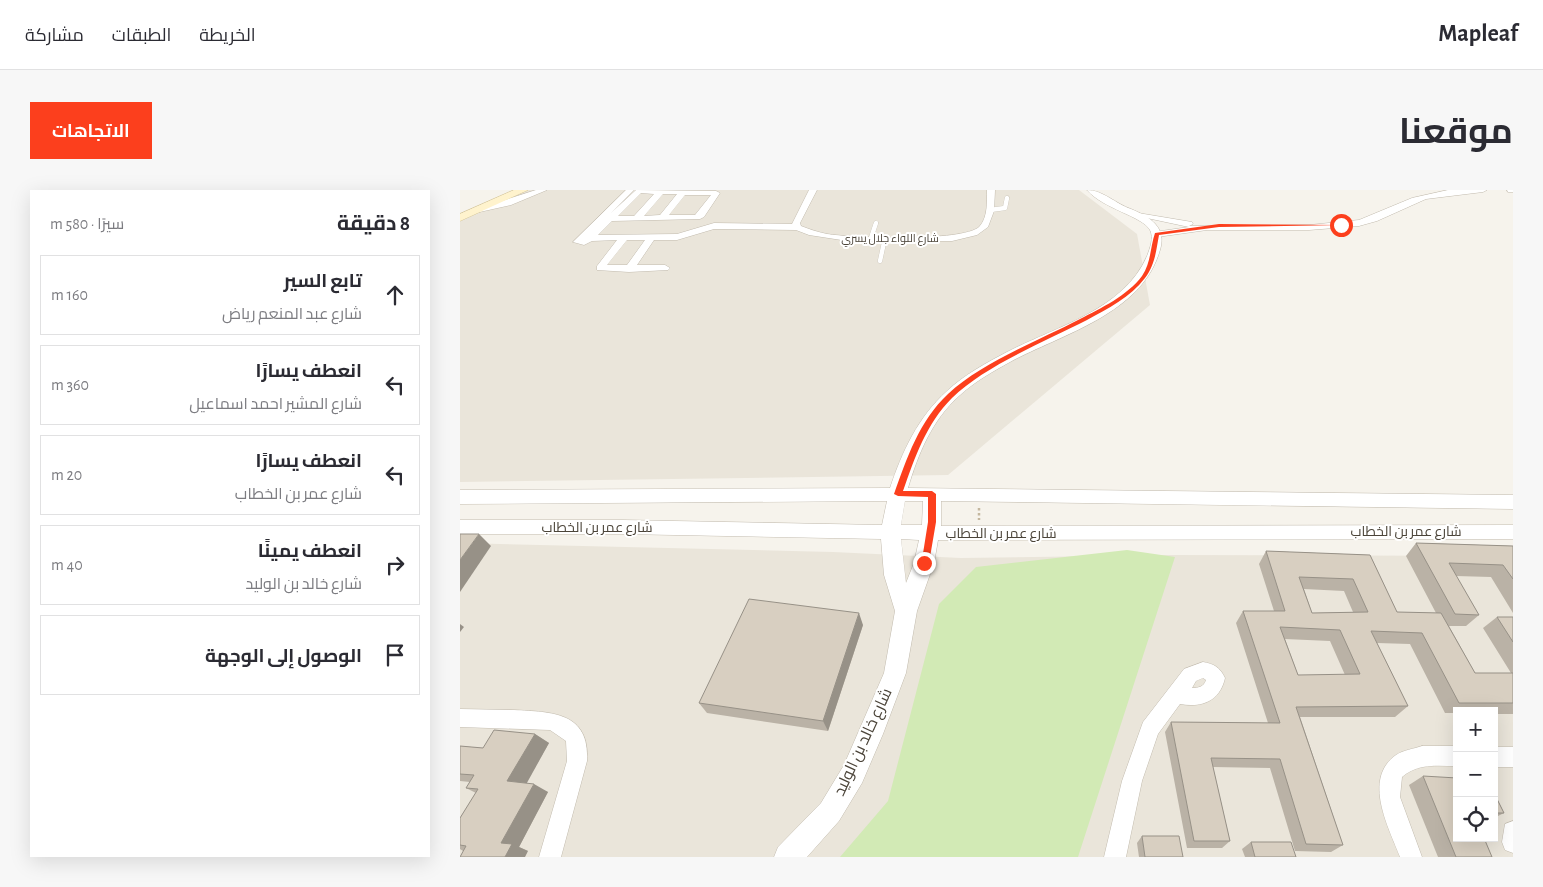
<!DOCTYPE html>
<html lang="ar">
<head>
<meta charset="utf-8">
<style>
	body { margin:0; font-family:"Alegreya Sans",Cairo,sans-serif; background:#f7f7f7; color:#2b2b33; direction:rtl }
	.controls { position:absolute; right:15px; bottom:15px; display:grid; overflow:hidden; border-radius:0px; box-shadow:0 5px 20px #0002 }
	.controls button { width:45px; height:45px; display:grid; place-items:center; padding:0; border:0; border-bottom:1px solid #e1e1e2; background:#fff; color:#2b2b33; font:25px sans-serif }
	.stop { position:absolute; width:15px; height:15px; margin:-11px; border:4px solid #fc3f1d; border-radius:50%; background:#fff }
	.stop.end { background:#fc3f1d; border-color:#fff; box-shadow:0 1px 5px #0008 }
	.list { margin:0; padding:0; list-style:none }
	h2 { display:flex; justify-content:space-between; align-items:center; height:65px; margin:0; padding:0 20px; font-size:21px }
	h2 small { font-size:16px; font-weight:400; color:#7c7c81 }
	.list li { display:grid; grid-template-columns:32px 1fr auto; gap:15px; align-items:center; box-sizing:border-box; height:80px; margin:0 10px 10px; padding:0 10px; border:1px solid #e1e1e2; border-radius:0px }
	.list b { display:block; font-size:19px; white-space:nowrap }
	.list p { margin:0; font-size:16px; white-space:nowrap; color:#7c7c81 }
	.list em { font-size:16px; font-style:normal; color:#7c7c81 }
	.icon { flex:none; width:28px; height:28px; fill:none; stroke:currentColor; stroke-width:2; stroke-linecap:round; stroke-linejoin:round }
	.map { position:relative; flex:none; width:1053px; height:667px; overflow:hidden; direction:ltr; border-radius:0px }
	header { display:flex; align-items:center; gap:30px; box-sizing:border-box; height:70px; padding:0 25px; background:#fff; border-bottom:1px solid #e1e1e2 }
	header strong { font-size:24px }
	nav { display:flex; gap:28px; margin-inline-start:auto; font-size:18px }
	.intro { display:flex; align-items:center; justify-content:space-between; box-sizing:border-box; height:120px; padding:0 30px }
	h1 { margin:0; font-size:35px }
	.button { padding:12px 22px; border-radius:0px; background:#fc3f1d; color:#fff; font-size:18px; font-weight:700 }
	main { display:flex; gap:30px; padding:0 30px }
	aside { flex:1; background:#fff; border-radius:0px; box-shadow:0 5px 20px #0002 }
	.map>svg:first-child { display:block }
	.residential { fill:#eae5da; fill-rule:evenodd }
	.green { fill:#d2eab5 }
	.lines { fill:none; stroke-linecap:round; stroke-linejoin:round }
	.service-casing { stroke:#c2bbae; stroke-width:5 }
	.minor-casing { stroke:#c2bbae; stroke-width:1 }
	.tertiary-casing { stroke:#c2bbae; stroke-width:1 }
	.secondary-casing { stroke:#d6c79b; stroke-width:1 }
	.path { stroke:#c4b79f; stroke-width:2.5; stroke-dasharray:2.5 2.5; stroke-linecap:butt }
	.service { stroke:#fff; stroke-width:4.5 }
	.minor { fill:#fff; fill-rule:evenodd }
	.tertiary { fill:#fff; fill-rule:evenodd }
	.secondary { fill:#fff3cd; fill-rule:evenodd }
	.wall { fill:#bab2a6; fill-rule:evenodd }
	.shaded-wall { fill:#979187 }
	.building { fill:#d8cfc1; stroke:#979187; fill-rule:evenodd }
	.route { fill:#fc3f1d }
	.labels { text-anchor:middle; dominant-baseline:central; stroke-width:4; stroke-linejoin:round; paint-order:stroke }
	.far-street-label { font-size:11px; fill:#4b4439; stroke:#fff }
	.street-label { font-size:14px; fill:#4b4439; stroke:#fff }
	.near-street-label { font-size:16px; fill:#4b4439; stroke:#fff }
</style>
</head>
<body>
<header>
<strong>Mapleaf</strong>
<nav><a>الخريطة</a><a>الطبقات</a><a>مشاركة</a></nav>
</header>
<div class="intro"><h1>موقعنا</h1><a class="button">الاتجاهات</a></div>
<main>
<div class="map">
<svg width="1053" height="667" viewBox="0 0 1053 667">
	<rect width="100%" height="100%" fill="#f6f3ec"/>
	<!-- residential -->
	<g class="residential">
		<path d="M65 0H619L677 44 690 115 488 285 0 292V31Z"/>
		<path d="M0 353 373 362 501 368 711 365 1053 366V667H0ZM997 521H1034V648H997Z"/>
	</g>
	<!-- green -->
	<path class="green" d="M667 360 715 367 618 667H380L428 611 479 414 516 377Z"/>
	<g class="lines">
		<defs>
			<g id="service">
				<path d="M530 20 545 18 547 8"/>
				<path d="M411 48 416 33"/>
				<path d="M420 71 425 48"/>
			</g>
			<g id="minor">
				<path d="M76 0H87L51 15 15 23 11 21Z"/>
				<path d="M166 0H174L151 23 176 0 256 1 260 3 244 27 240 29 152 31 138 45 217 44 254 33 332 34 349 0H357L340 33 341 36C349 39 357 42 367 44 392 48 502 52 519 37 528 28 527 11 527 0H535L534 21 528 37 517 45 492 51H388L349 45 336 40 254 39 217 50H194L177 75H205L210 78 208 80 169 82 137 80V76L157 50 132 51 124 55 113 52ZM181 3 194 4 174 26H158ZM203 4H217L200 25 184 26ZM225 5H251L235 25H209ZM167 50H185L167 75H147Z"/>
				<path d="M988 0H1027L1023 2 966 9 917 31 899 36 849 40H747L697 47 693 44 694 42 729 37 668 24 672 22 732 32 733 34 729 36 849 35 899 30 952 8Z"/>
				<path d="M1047 0H1053V2H1048Z"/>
				<path d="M743 472C754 474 760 477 765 488 760 511 742 518 720 514L698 544 682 591 666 667H644L662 591 683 532 724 479ZM743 488 746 490C744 497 738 498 732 498L736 491Z"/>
				<path d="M0 519C18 519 36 520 54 520 92 522 130 522 127 571L101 667H79L107 571 106 551 90 540 0 537Z"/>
				<path d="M962 556H997V576C976 576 958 573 942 587L940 607 962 667H940C929 638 902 589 936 565 943 560 954 559 962 556Z"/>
				<rect x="1034" y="557" width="19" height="20"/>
				<path d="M1053 631V663L1045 660 1042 652 1045 634Z"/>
			</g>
			<path id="tertiary" d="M627 0C643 0 656 14 671 19 690 27 707 37 700 60 682 124 602 144 550 172 532 182 514 192 499 206 472 230 458 264 448 298L1053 305V319L481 311V336L1053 335V349L478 350 474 373 457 421 446 483 423 544 402 593 379 631 347 667H314L318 657 361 613 384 575 424 483 435 421 424 385 421 349 163 344H0V330H163L422 335 427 311 0 314V300L430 298C442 262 458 227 487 201 504 185 526 173 547 162 595 137 664 120 687 66 690 58 694 48 690 40 682 26 643 19 627 0ZM445 311H463L462 335H441ZM441 349 459 350 454 373 446 393Z"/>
			<path id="secondary" d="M54 0H68L0 31V24Z"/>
		</defs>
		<!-- service casing -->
		<use href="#service" class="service-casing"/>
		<!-- minor casing -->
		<use href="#minor" class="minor-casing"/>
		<!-- tertiary casing -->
		<use href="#tertiary" class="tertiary-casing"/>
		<!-- secondary casing -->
		<use href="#secondary" class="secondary-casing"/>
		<!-- path -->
		<path class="path" d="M519 318V330"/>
		<!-- service -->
		<use href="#service" class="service"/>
		<!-- minor -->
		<use href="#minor" class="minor"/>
		<!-- tertiary -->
		<use href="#tertiary" class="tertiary"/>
		<!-- secondary -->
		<use href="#secondary" class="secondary"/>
	</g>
	<!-- wall -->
	<g class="wall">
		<path d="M956 353 1053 356V423L1031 387 996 386 1019 425 1006 436H989L1015 483H1051L1023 438 1037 427H1053V524H1034V521H997V523H985L950 454 917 453 948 516 935 527H840L883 655 871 662 835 661 810 578 753 577 770 651 762 658H727L705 542 711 532 808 533 776 433 783 421H814L799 374 806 361 910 365 937 422 976 423 946 366ZM844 399 884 401 893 422 852 423ZM825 449 870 451 885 485H838Z"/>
		<path d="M403 435 368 541 247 523 239 513Z"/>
		<path d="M75 544 89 553 66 593 88 602 59 657 68 661H3L0 659V628L16 603 6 598 10 592 0 591V556L23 558Z"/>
		<path d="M963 586 1032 667H978L949 595Z"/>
		<path d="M1034 603 1044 623 1034 628Z"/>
		<path d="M682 646 723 667H679L677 653Z"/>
		<path d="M791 652 836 667H785L782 659Z"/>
	</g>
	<!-- shaded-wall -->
	<g class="shaded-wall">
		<path d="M19 344 31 356 0 402V370Z"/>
		<path d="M399 423 403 435 368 541 363 531Z"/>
		<path d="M0 434 4 437 0 442Z"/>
		<path d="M75 544 89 553 63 600 47 591Z"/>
		<path d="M74 594 88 602 59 657 68 661 65 667H45L41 653Z"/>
	</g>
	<!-- building -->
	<g class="building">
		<path d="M0 344H19L0 370Z"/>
		<path d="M956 353 1053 356V389L1043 375 989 373 1019 425 995 424Z"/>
		<path d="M806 361 910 365 937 422 981 423 1015 483H1053V513H999L962 443 911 441 948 516 836 517 883 655 846 654 820 569 751 568 770 651H734L711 532 820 533 783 421H825ZM839 387 893 389 908 422 852 423ZM820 437 880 440 900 484 838 485Z"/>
		<path d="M289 409 399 423 363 531 239 513Z"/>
		<path d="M1037 427H1053V452Z"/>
		<path d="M34 540 75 544 47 591 74 594 41 653 52 654 45 667H0L6 656 0 655V628L18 599 6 598 14 585 0 584V556L23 558Z"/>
		<path d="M963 586 997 588V648H1024L1032 667H996Z"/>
		<path d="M1034 603 1044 623H1034Z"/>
		<path d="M682 646H719L723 667H685Z"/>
		<path d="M791 652H831L836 667H795Z"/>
	</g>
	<!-- route -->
	<path class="route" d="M759 34 884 35 759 37 699 45C696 61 695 75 685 88 671 107 647 119 627 130 586 151 524 176 492 208 466 234 455 267 443 301H472L476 304V332L469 373 464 377 461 376 468 332V307L438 306 434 304C447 268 459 231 488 204 522 172 578 151 620 129 641 118 667 106 682 86 691 73 690 58 695 43Z"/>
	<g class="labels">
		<!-- far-street labels -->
		<g class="far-street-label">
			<text x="430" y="48">شارع اللواء جلال يسري</text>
		</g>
		<!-- street labels -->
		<g class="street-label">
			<text x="137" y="338">شارع عمر بن الخطاب</text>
			<text x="946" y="342">شارع عمر بن الخطاب</text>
			<text x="541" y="344">شارع عمر بن الخطاب</text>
		</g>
		<!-- near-street labels -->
		<g class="near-street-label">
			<text transform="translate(403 552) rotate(-65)">شارع خالد بن الوليد</text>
		</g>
	</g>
</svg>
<div class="controls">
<button>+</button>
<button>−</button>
<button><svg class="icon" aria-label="locate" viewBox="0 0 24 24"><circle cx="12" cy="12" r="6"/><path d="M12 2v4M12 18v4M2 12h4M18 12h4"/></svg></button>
</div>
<div class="stop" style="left:881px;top:35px"></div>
<div class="stop end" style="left:464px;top:373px"></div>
</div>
<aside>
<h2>8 دقيقة<small>سيرًا · 580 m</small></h2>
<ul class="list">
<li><svg class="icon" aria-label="ahead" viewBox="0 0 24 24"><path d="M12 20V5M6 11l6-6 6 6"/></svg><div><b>تابع السير</b><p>شارع عبد المنعم رياض</p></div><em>160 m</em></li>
<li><svg class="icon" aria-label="left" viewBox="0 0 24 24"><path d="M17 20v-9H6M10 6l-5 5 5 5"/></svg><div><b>انعطف يسارًا</b><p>شارع المشير احمد اسماعيل</p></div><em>360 m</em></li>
<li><svg class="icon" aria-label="left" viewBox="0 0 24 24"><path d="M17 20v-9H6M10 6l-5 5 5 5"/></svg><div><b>انعطف يسارًا</b><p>شارع عمر بن الخطاب</p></div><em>20 m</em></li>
<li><svg class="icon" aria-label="right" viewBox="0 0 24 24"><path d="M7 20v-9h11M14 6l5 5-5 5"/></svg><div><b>انعطف يمينًا</b><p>شارع خالد بن الوليد</p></div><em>40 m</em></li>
<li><svg class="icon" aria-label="arrive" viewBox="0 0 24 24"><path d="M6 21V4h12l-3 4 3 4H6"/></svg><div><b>الوصول إلى الوجهة</b></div></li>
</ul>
</aside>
</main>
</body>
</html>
